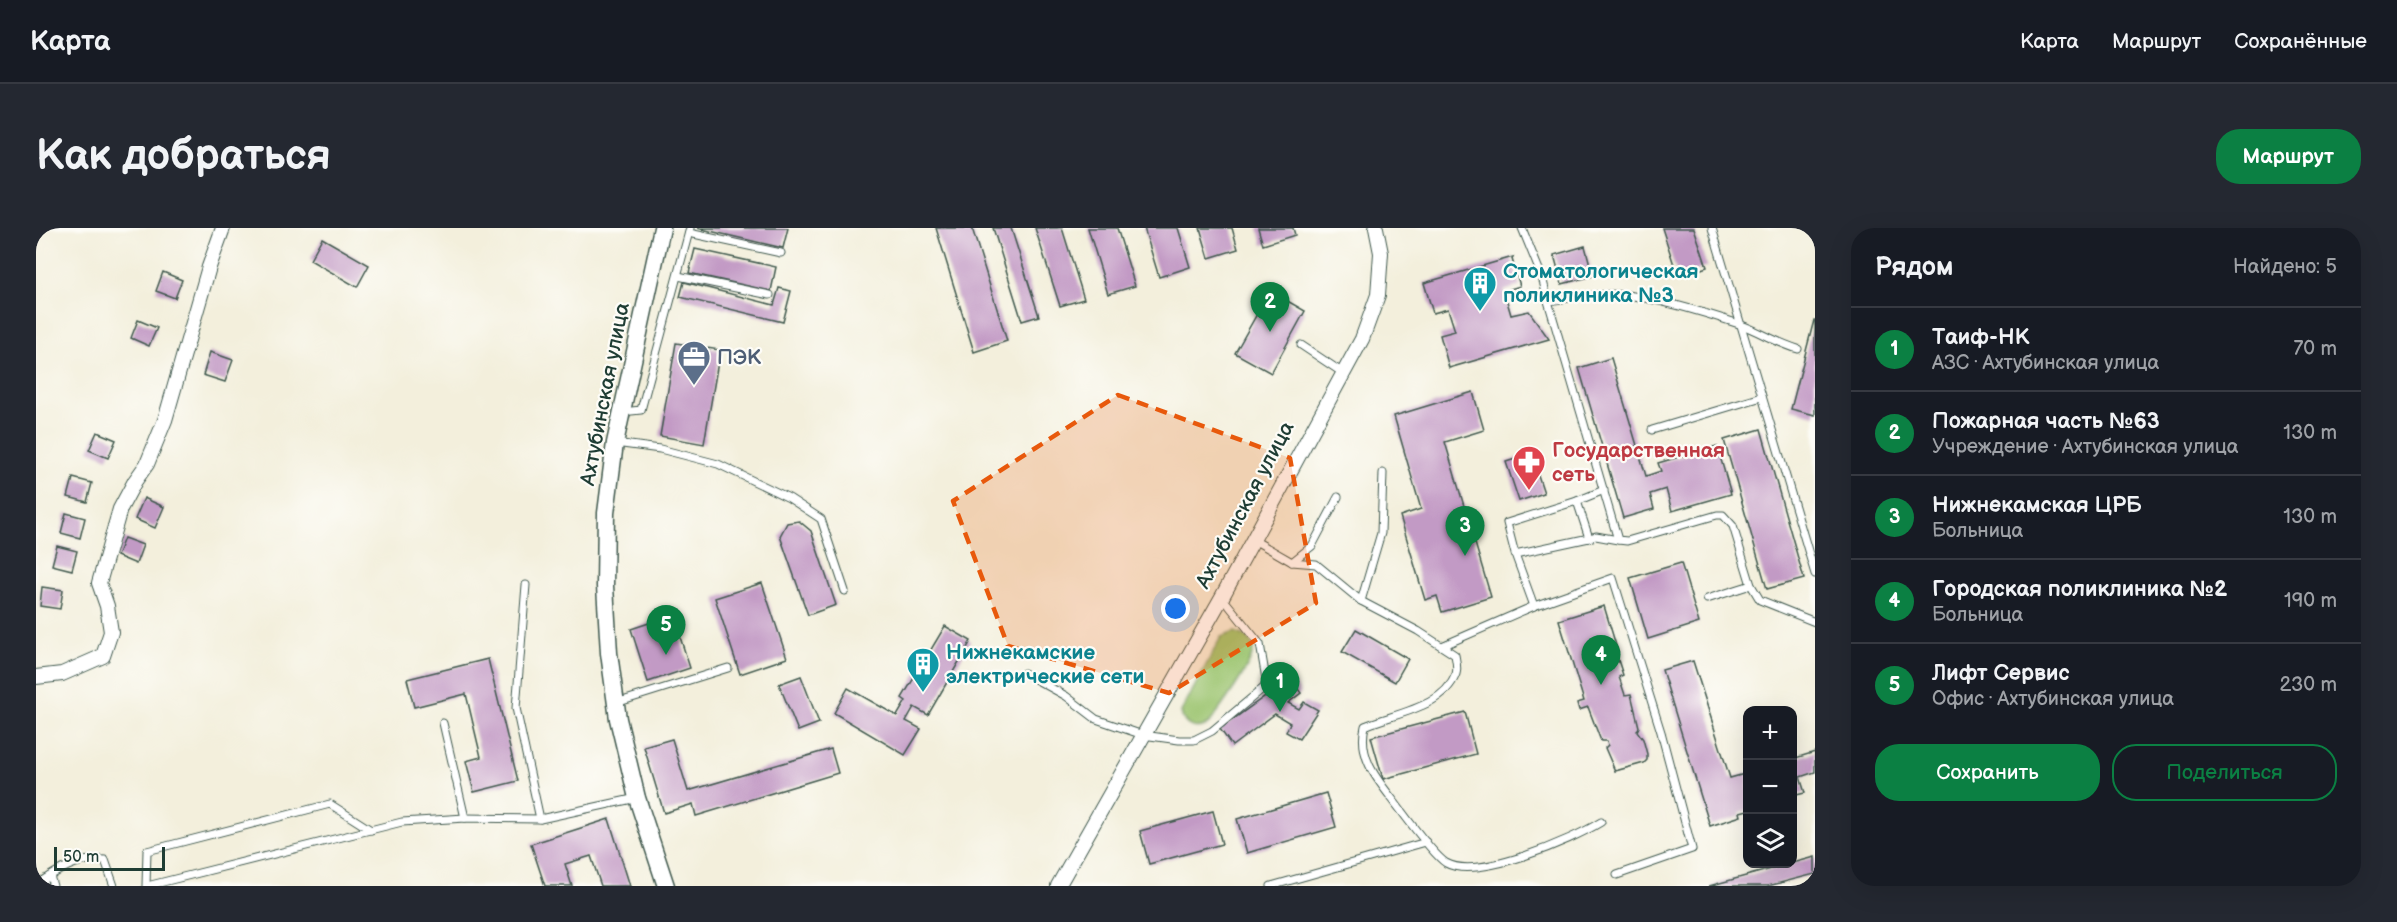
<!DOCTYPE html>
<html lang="ru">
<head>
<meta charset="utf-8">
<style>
	body { margin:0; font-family:"Balsamiq Sans",sans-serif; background:#242831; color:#f1f3f6 }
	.controls { position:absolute; right:18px; bottom:18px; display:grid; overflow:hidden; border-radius:12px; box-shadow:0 6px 24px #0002 }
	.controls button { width:54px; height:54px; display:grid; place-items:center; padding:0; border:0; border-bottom:2px solid #363941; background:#171b24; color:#f1f3f6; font:30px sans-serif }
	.scale { position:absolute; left:18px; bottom:15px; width:111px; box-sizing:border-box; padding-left:6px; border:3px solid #1f3d34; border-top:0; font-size:16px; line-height:21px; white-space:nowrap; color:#1f3d34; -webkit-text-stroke:4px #fdfcf7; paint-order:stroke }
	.you { position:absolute; left:1140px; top:381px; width:21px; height:21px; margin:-15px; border:4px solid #fff; border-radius:50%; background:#1a73e8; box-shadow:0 0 0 9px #1a73e833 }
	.badge { display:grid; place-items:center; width:39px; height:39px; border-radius:50%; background:#0b8043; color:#fff; font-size:20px; font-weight:700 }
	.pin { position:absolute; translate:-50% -50px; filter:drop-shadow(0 2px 3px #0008) }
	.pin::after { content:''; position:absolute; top:32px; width:21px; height:18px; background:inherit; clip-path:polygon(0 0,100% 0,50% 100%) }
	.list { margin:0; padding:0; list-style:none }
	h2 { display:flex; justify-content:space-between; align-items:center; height:78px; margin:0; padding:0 24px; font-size:26px }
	h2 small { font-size:20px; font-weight:400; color:#9ea1a6 }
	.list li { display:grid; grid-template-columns:39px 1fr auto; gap:18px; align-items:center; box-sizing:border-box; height:84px; padding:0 24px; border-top:2px solid #363941 }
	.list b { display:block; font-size:22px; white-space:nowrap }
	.list p { margin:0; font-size:20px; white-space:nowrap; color:#9ea1a6 }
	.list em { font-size:20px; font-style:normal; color:#9ea1a6 }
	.actions { display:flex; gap:12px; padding:18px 24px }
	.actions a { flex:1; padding:14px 0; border:2px solid #0b8043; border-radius:24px; text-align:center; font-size:21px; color:#0b8043 }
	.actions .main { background:#0b8043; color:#fff }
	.icon { flex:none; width:33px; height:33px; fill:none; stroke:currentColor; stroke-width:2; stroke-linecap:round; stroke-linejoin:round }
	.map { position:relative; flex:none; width:1779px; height:658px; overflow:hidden; border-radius:24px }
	header { display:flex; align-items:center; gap:36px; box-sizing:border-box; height:84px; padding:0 30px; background:#171b24; border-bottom:2px solid #363941 }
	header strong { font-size:28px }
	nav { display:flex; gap:33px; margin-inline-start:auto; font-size:21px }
	.intro { display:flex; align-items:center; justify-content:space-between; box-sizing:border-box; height:144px; padding:0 36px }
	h1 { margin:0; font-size:42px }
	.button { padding:15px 27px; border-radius:24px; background:#0b8043; color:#fff; font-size:21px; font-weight:700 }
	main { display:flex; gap:36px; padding:0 36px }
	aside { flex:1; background:#171b24; border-radius:24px; box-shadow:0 6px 24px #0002 }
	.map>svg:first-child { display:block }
	.green { fill:#9dc571; stroke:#5e8152; stroke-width:1.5 }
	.building { fill:#c29ac5 }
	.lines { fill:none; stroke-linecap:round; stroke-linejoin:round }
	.service-casing { stroke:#3f584d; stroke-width:9 }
	.minor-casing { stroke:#3f584d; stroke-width:16 }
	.tertiary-casing { stroke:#3f584d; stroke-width:19 }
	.service { stroke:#fff; stroke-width:7 }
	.minor { stroke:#fff; stroke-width:14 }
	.tertiary { stroke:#fff; stroke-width:16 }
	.marked { fill:#e8590c; fill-opacity:0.2; stroke:#e8590c; stroke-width:4.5; stroke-dasharray:12 8; stroke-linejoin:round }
	.labels { text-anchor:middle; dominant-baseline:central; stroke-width:4.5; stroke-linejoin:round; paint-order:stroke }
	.culture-label { font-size:21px; font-weight:bold; fill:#0d838f; stroke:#fdfcf7; text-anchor:start }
	.service-label { font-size:21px; font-weight:bold; fill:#4e5e75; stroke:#fdfcf7; text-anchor:start }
	.street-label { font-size:21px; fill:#1f3d34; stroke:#fdfcf7 }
	.health-label { font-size:21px; font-weight:bold; fill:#be3a42; stroke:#fdfcf7; text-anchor:start }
</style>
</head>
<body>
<header>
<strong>Карта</strong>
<nav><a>Карта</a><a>Маршрут</a><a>Сохранённые</a></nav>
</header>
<div class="intro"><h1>Как добраться</h1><a class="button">Маршрут</a></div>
<main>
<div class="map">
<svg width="1779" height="658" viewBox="0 0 1779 658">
	<rect width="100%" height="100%" fill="#fdfcf7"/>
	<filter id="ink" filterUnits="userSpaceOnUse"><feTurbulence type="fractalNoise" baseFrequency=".0167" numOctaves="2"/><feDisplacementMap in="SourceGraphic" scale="12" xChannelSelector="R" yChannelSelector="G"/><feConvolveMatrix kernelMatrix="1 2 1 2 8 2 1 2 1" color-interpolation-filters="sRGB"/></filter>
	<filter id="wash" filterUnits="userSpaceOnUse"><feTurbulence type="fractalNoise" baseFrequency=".008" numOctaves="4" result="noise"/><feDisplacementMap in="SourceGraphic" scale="24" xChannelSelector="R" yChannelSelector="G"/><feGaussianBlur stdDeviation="1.35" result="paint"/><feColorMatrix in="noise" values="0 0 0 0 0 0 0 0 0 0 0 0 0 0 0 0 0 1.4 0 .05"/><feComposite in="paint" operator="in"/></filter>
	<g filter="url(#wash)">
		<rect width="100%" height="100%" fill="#f3efdc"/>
		<!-- green -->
		<path class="green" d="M1199 404C1207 407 1215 410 1217 419 1220 433 1183 482 1173 496 1160 503 1148 500 1145 484L1185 409Z"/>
		<g id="blocks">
			<!-- building -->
			<g class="building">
				<path d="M661 0H752L747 20Z"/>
				<path d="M900 0H936L971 113 938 124Z"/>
				<path d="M957 0H975L1003 88 986 93Z"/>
				<path d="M999 0H1026L1048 71 1024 78Z"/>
				<path d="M1052 0H1081L1099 58 1072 66Z"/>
				<path d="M1108 0H1142L1154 39 1123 49Z"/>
				<path d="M1164 0H1196L1202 21 1173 30Z"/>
				<path d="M1222 0H1257L1259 7 1227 17Z"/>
				<path d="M1626 0H1658L1671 39 1642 49Z"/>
				<path d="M286 10 333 37 321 59 274 32Z"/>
				<path d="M1549 18 1557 48 1526 56 1518 27Z"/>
				<path d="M659 21 740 39 735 63 653 45Z"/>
				<path d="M1477 29 1476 31 1484 58 1468 63 1475 87 1493 83 1513 111 1413 140 1404 107 1419 103 1412 81 1397 85 1388 55Z"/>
				<path d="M127 44 146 52 139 70 120 63Z"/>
				<path d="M648 54 738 77 743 60 755 63 747 94 644 69Z"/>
				<path d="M1234 63 1269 83 1235 145 1199 125Z"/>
				<path d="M102 92 121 100 113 118 95 110Z"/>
				<path d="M1778 92H1779V187L1755 181Z"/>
				<path d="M640 115 684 122 668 216 624 208Z"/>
				<path d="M174 124 197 132 189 154 167 147Z"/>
				<path d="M1575 130 1610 248 1625 243 1622 235 1681 218 1695 266 1636 283 1630 261 1614 266 1618 281 1587 290 1543 140Z"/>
				<path d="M1437 164 1448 202 1409 214 1455 369 1406 384 1401 368 1389 372 1364 288 1385 281 1358 188Z"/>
				<path d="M1725 201 1768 351 1731 361 1688 212Z"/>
				<path d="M61 204 80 212 72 230 53 222Z"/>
				<path d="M1495 226 1508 265 1483 273 1470 234Z"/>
				<path d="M37 250 56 255 51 274 32 269Z"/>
				<path d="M108 270 128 279 119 300 99 291Z"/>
				<path d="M30 285 49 290 44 310 25 305Z"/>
				<path d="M763 293 775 303 800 377 772 387 744 308 751 295Z"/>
				<path d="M88 310 107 317 100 336 81 328Z"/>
				<path d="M21 318 41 323 36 342 16 337Z"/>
				<path d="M1645 335 1663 395 1612 411 1594 350Z"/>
				<path d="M726 355 751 430 704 446 679 370Z"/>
				<path d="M6 359 27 362 24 381 4 378Z"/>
				<path d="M1568 378 1582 424 1580 426 1587 447 1583 449 1589 467 1595 466 1603 499 1601 503 1607 511 1611 526V532L1608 535 1579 543 1569 520 1572 517 1571 513H1565L1552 479 1543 482 1541 475 1548 473 1523 392Z"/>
				<path d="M637 387 654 440 612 454 595 401Z"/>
				<path d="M909 398 935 413 892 487 878 479 870 493 885 501 869 527 798 485 812 460 861 488 870 473 866 470Z"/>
				<path d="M1320 401 1372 431 1359 454 1306 424Z"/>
				<path d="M452 431 482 553 438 564 430 533 445 529 430 466 378 479 371 451Z"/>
				<path d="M1657 433 1694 550 1712 545V582L1704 584 1705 588 1674 598 1626 442Z"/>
				<path d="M765 448 783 495 762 503 743 456Z"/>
				<path d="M1254 450 1265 465 1252 475 1263 481 1268 474 1282 482 1263 511 1250 504 1254 495 1239 486 1196 518 1184 501Z"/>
				<path d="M1429 484 1440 526 1347 551 1335 509Z"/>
				<path d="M636 511 652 563 795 521 802 545 660 588 657 576 628 585 608 519Z"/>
				<path d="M1779 524V544L1764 549 1769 565 1756 568V531Z"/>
				<path d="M1290 565 1300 599 1211 625 1201 591Z"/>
				<path d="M1177 583 1186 616 1113 636 1104 603Z"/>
				<path d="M573 591 594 658H565L555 628 529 636 536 658H509L495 616Z"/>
				<path d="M1779 629V646L1732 658H1673Z"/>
			</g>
		</g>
	</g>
	<g filter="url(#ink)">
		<use href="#blocks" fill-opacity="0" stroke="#3f584d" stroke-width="1.5"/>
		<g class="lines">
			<defs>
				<g id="service">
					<path d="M1486 0 1506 49 1512 73C1537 70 1566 64 1591 67 1628 72 1667 84 1703 96 1723 103 1741 115 1762 121"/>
					<path d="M1676 0 1779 346"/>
					<path d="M653 5 745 25"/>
					<path d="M642 48 734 67"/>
					<path d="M1512 73 1582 312 1591 313 1681 287H1687L1697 298 1715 357 1724 372 1779 394"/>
					<path d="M1265 117 1307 145"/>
					<path d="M586 184 605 182 654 0"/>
					<path d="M1616 202 1726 169"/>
					<path d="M579 215 624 221 682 236 753 270 785 291 809 363"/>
					<path d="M1541 273 1568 262"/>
					<path d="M1553 310 1560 308 1582 312"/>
					<path d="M1216 311 1256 334 1280 336 1325 373 1382 403 1419 427C1420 433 1422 440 1420 446 1407 480 1359 485 1329 498 1322 528 1339 549 1357 572 1367 585 1397 627 1410 635 1441 653 1536 612 1565 594"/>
					<path d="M1479 326 1471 295 1541 273 1553 310 1479 326 1498 378"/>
					<path d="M1256 334 1276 318 1302 269"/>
					<path d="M490 357 480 480 504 591"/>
					<path d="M1671 371 1715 357"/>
					<path d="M1325 373 1345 305 1347 245"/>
					<path d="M1406 418 1498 378 1577 350 1625 504 1656 621 1581 647"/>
					<path d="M988 445 1030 468 1060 491 1107 507 1143 512H1158L1176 503 1231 457 1224 416 1186 369"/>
					<path d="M580 475 692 440"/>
					<path d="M407 495 429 590"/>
					<path d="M14 648 17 658"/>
					<path d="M0 657C22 642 42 629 69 632L78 658"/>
					<path d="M110 658 111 623 294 576 335 602"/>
					<path d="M111 658 366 594 429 590 504 591 601 570"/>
					<path d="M1235 658 1390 614"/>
				</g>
				<g id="minor">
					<path d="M0 449 26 446 67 428 75 404 71 378 63 355 84 281 99 253 111 236 129 192 173 39 187 0"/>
					<path d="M1022 658 1186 369 1326 111 1342 67 1345 25 1340 0"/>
				</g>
				<path id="tertiary" d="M626 0 579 215 570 285 569 358 573 425 582 491 601 570 630 658"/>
			</defs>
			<!-- service casing -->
			<use href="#service" class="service-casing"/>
			<!-- minor casing -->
			<use href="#minor" class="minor-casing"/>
			<!-- tertiary casing -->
			<use href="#tertiary" class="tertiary-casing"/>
			<!-- service -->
			<use href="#service" class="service"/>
			<!-- minor -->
			<use href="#minor" class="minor"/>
			<!-- tertiary -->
			<use href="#tertiary" class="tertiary"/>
		</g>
	</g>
	<!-- marked area -->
	<path class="marked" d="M1082 167 1254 230 1280 375 1133 465 972 418 917 273Z"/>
	<!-- icons -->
	<defs>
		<symbol id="building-pin" viewBox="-11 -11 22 30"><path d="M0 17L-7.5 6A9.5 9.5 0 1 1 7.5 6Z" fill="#0f9aa8" stroke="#fdfcf7"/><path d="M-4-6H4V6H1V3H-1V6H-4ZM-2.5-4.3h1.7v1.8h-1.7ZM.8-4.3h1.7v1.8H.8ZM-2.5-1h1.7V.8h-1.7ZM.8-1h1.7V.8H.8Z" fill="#fff"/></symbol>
		<symbol id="office-pin" viewBox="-11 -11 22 30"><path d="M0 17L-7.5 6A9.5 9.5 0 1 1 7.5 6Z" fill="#5c6f8a" stroke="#fdfcf7"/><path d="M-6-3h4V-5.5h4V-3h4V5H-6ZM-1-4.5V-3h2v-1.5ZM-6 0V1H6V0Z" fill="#fff"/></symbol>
		<symbol id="pharmacy-pin" viewBox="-11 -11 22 30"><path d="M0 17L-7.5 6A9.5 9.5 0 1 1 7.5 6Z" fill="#e0444e" stroke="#fdfcf7"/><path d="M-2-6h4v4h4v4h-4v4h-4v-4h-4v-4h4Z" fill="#fff"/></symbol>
	</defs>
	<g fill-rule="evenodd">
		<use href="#building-pin" x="1425" y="36" width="38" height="52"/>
		<use href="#office-pin" x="639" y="110" width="38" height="52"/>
		<use href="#pharmacy-pin" x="1474" y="215" width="38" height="52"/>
		<use href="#building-pin" x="868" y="417" width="38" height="52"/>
	</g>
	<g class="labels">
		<!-- culture labels -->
		<g class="culture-label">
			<text x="1467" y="43">Стоматологическая<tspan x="1467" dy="24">поликлиника №3</tspan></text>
			<text x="910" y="424">Нижнекамские<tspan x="910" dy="24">электрические сети</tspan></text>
		</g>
		<!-- service labels -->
		<g class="service-label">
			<text x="681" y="129">ПЭК</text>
		</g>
		<!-- street labels -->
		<g class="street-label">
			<text transform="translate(569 166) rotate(-79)">Ахтубинская улица</text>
			<text transform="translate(1209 277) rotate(-62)">Ахтубинская улица</text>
		</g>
		<!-- health labels -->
		<g class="health-label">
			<text x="1516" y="222">Государственная<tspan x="1516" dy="24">сеть</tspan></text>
		</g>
	</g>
</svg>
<div class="controls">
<button>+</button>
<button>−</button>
<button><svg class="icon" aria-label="layers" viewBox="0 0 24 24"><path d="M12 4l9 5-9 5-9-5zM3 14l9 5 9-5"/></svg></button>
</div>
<div class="scale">50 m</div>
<div class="you"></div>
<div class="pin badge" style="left:1244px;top:484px">1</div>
<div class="pin badge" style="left:1234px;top:104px">2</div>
<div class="pin badge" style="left:1429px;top:328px">3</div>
<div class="pin badge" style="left:1565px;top:457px">4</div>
<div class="pin badge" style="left:630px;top:427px">5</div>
</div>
<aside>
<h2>Рядом<small>Найдено: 5</small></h2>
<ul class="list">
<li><span class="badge">1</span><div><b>Таиф-НК</b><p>АЗС · Ахтубинская улица</p></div><em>70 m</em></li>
<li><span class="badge">2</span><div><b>Пожарная часть №63</b><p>Учреждение · Ахтубинская улица</p></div><em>130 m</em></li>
<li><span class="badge">3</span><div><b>Нижнекамская ЦРБ</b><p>Больница</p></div><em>130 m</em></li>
<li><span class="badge">4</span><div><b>Городская поликлиника №2</b><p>Больница</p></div><em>190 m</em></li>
<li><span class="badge">5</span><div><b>Лифт Сервис</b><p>Офис · Ахтубинская улица</p></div><em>230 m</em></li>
</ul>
<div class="actions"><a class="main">Сохранить</a><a>Поделиться</a></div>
</aside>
</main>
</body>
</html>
